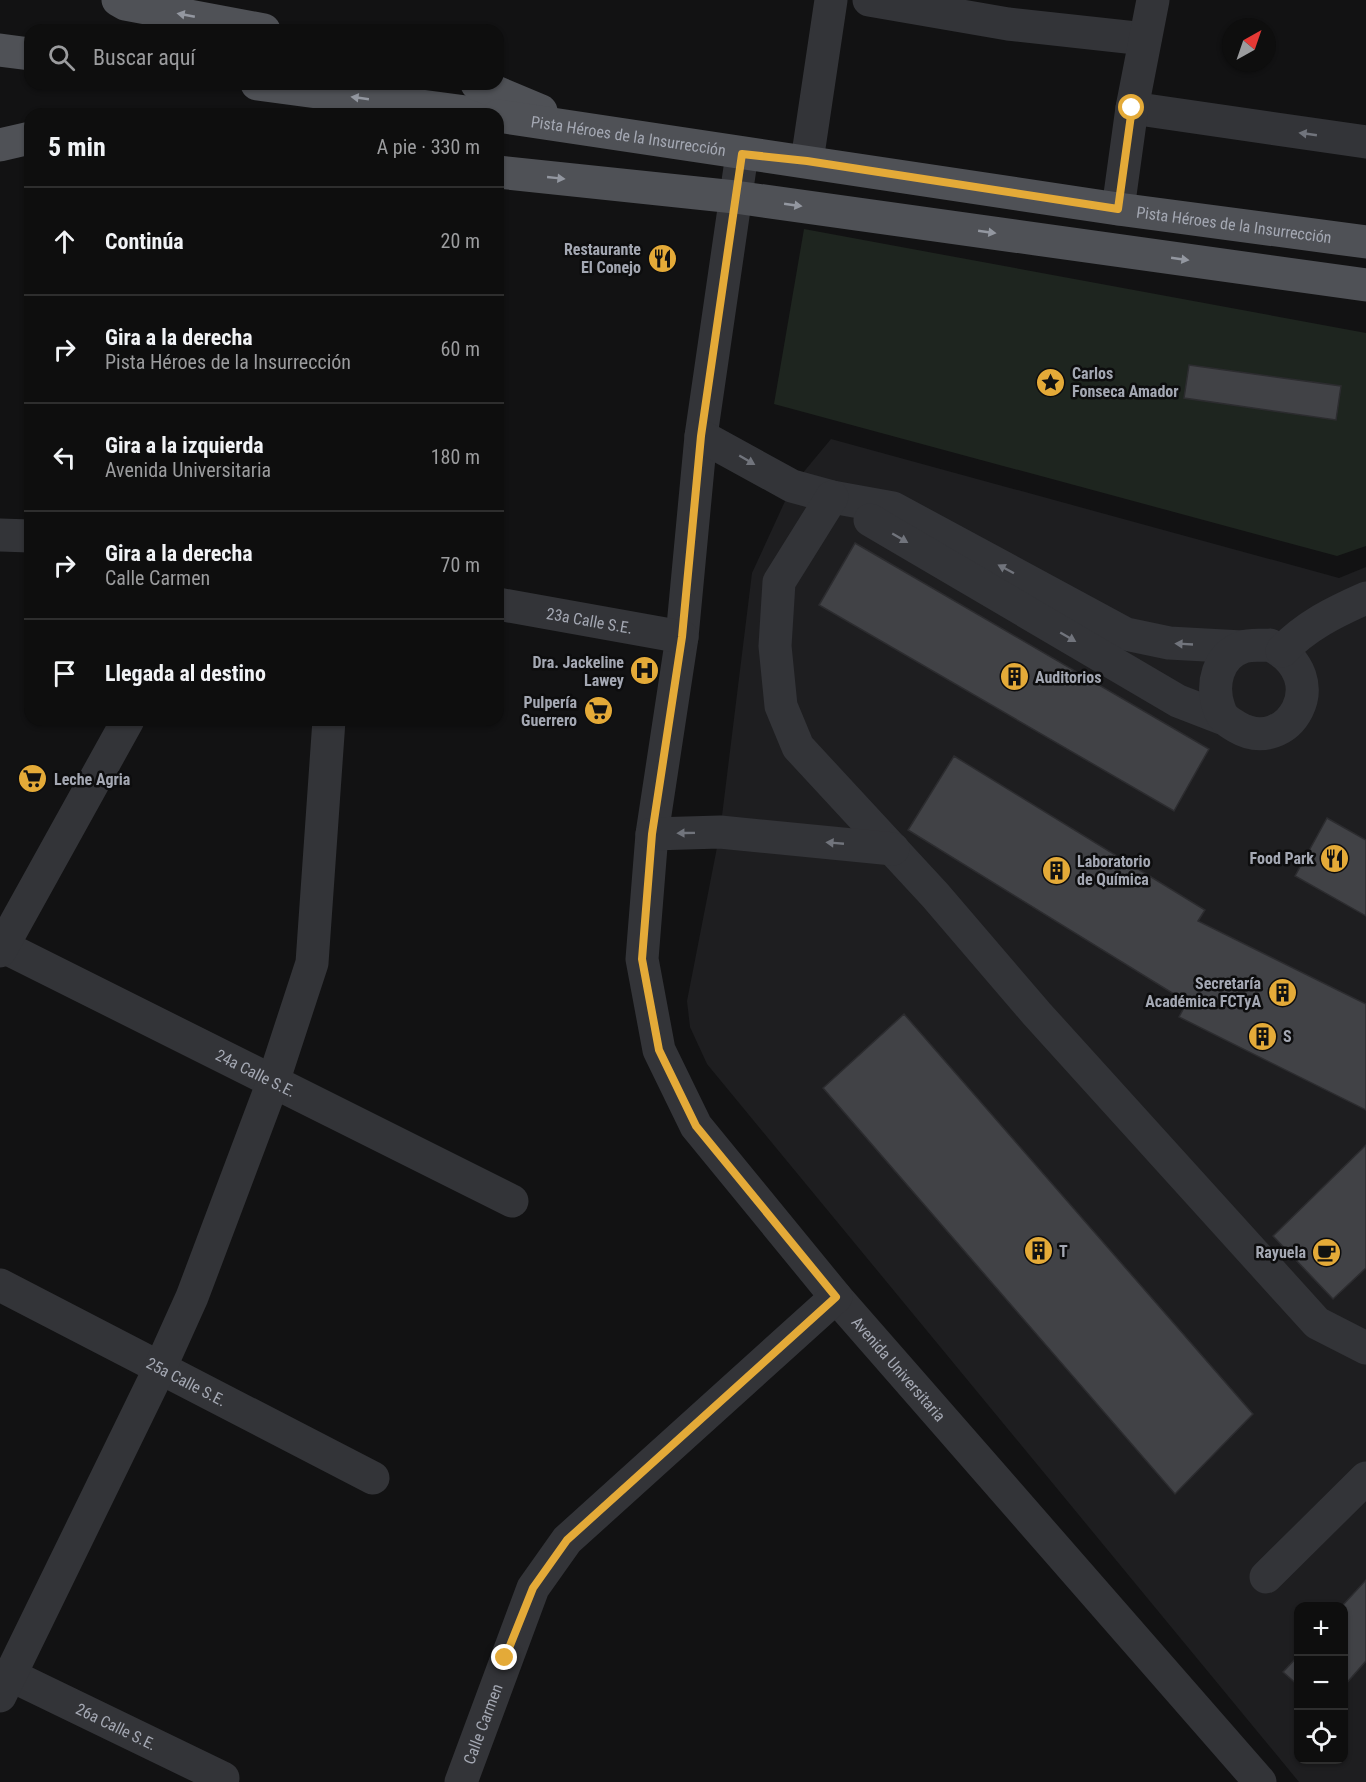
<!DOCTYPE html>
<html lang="es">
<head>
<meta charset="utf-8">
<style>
	body { margin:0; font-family:"Roboto Condensed",sans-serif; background:#171717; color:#f1f3f6 }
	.controls { position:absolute; right:18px; bottom:18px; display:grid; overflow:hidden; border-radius:12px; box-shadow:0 2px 4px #0004 }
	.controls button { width:54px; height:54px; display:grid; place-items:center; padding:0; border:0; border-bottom:2px solid #2e2e2e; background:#0e0e0e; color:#f1f3f6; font:30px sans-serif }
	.compass { position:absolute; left:1222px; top:18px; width:54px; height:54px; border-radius:50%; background:#0e0e0e; box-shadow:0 2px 4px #0004; rotate:40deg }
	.stop { position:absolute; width:18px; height:18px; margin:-14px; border:4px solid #e4aa38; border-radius:50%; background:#fff }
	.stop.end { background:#e4aa38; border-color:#fff; box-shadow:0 2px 6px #0008 }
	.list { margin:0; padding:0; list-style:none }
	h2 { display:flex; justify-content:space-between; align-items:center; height:78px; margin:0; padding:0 24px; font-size:26px }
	h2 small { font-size:20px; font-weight:400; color:#9b9c9e }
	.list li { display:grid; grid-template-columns:39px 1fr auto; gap:18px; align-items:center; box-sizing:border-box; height:108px; padding:0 24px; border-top:2px solid #2e2e2e }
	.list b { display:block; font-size:22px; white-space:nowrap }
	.list p { margin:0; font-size:20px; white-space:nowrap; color:#9b9c9e }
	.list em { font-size:20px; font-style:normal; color:#9b9c9e }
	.icon { flex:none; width:33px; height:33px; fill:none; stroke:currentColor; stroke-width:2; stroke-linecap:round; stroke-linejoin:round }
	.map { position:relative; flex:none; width:1366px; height:1782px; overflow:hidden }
	.search { position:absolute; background:#0e0e0e; box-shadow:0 2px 4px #0004; left:24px; top:24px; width:480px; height:66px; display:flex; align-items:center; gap:15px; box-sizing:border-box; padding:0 21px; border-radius:18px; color:#9b9c9e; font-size:22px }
	.panel { position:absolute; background:#0e0e0e; box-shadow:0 2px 4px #0004; left:24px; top:108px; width:480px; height:618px; border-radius:18px }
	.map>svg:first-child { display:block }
	.built { fill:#1e1e20; fill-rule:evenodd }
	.green { fill:#1e251f }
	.building { fill:#414246; stroke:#2c2c2f; stroke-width:1.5 }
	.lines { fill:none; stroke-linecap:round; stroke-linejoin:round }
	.minor { stroke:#333438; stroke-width:33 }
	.major { stroke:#4f5156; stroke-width:33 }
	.oneway { fill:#9397a0 }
	.oneway2 { fill:#71747c }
	.route { stroke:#e4aa38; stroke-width:8 }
	.labels { text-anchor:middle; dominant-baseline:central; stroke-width:5; stroke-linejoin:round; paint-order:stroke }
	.street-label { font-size:16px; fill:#a4a8b3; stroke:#0d0d0e }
	.poi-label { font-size:16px; font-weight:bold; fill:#a4a8b3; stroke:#0d0d0e; text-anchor:end }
</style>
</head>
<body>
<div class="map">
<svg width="1366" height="1782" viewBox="0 0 1366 1782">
	<rect width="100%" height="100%" fill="#121213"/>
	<!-- built -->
	<path class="built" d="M831 439 1339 578 1366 567V1782H1299L707 1064 690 1027 687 1001 720 832 752 573 792 486ZM1298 1606H1344V1760H1298Z"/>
	<!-- green -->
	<path class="green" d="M804 229 1366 333V546L1337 556 774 404Z"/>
	<!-- building -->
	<g class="building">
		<path d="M1189 365 1341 386 1336 420 1184 398Z"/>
		<path d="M855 543 1209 749 1174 811 819 605Z"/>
		<path d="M954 756 1205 910 1198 921 1366 1004V1110L1179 1017 1187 1002 908 830Z"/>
		<path d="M1327 818 1366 840V916L1295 876Z"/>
		<path d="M904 1014 1253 1414 1175 1494 823 1088Z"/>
		<path d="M1366 1145V1268L1333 1299 1273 1236Z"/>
		<path d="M1366 1580V1661L1344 1686 1342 1606Z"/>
		<path d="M1299 1655V1686L1283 1672Z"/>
	</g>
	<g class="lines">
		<!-- minor -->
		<g class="minor">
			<path d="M869 0 1008 24 1145 39"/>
			<path d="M1132 108 1366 142"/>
			<path id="s1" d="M742 154 701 436 682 637 652 834 642 959 659 1050 696 1126 836 1297 1260 1782"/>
			<path d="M807 161 831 0"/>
			<path d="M1118 209 1132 108 1153 0"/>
			<path d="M701 436 792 486 832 497 893 508 1126 634 1169 643 1242 647"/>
			<path d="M832 497 779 582 775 646 781 706 798 747 935 895 1037 1014 1317 1323 1366 1348"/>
			<path d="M870 520 1178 701 1222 718"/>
			<path d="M0 535 30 536"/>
			<path id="s2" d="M498 604 682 637"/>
			<path d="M1270 645C1336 678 1288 757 1237 727 1227 721 1222 718 1219 708 1211 685 1217 656 1243 647 1251 644 1262 646 1270 645Z"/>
			<path d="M1282 651C1306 626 1334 612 1366 598"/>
			<path d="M652 834 720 832 893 849"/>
			<path id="s3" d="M0 945 512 1201"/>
			<path d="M0 951 128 720"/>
			<path id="s4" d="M0 1285 373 1478"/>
			<path d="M1266 1577 1366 1478"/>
			<path id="s5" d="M10 1675 223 1778"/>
			<path d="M0 1696 160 1368 192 1297 273 1082 312 963 329 720"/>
			<path id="s6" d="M461 1782 533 1588 567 1540 836 1297"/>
		</g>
		<!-- major -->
		<g class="major">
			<path d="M118 0 125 4 264 30"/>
			<path d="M0 50 30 54"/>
			<path d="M257 84 481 114"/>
			<path d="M477 84 541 111"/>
			<path id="s7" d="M498 116 1118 209 1366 242"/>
			<path d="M0 145 30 138"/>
			<path d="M498 172 735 197 1366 285"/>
		</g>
	</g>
	<!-- one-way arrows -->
	<defs><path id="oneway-solid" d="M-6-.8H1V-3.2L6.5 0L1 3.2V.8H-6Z" transform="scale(1.5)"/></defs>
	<g class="oneway">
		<use href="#oneway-solid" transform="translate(186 15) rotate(-169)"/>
		<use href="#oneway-solid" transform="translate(360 98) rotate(-172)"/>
		<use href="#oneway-solid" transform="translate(556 178) rotate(6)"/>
		<use href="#oneway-solid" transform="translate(793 205) rotate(8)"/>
		<use href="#oneway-solid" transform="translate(987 232) rotate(8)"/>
		<use href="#oneway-solid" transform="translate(1180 259) rotate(8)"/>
	</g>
	<g class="oneway2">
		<use href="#oneway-solid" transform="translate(1308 134) rotate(-172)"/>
		<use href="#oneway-solid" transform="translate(747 460) rotate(30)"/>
		<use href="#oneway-solid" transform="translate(900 538) rotate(30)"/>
		<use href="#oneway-solid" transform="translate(1006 569) rotate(-152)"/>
		<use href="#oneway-solid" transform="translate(1068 637) rotate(30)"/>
		<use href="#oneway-solid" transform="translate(1184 644) rotate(-177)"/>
		<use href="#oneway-solid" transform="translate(686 833) rotate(179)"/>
		<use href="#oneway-solid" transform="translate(835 843) rotate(-175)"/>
	</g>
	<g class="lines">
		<!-- route -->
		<path class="route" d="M505 1658 533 1588 567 1540 836 1297 696 1126 659 1050 642 959 652 834 682 637 701 436 742 154 807 161 1118 209 1132 108"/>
	</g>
	<!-- icons -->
	<defs>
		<symbol id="restaurant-disc" viewBox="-11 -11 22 22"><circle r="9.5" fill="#e4aa38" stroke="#0d0d0e"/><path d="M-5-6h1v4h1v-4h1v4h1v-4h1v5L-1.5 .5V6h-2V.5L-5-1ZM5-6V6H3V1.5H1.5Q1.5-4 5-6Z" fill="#111"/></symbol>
		<symbol id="sight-disc" viewBox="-11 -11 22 22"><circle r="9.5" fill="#e4aa38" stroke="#0d0d0e"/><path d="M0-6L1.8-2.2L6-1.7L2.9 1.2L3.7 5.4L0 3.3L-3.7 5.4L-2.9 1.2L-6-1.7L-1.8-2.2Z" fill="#111"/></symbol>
		<symbol id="hospital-disc" viewBox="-11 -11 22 22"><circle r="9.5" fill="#e4aa38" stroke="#0d0d0e"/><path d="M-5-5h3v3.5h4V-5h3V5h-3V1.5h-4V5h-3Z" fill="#111"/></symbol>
		<symbol id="building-disc" viewBox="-11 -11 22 22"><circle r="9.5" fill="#e4aa38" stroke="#0d0d0e"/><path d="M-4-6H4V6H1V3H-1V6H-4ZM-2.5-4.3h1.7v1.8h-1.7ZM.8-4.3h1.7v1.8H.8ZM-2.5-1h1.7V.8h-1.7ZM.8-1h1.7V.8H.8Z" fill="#111"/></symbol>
		<symbol id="supermarket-disc" viewBox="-11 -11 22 22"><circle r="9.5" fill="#e4aa38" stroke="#0d0d0e"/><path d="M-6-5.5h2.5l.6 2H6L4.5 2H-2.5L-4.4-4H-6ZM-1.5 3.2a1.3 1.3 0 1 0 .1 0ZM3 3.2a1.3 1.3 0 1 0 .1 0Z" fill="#111"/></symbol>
		<symbol id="cafe-disc" viewBox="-11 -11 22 22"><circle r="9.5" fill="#e4aa38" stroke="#0d0d0e"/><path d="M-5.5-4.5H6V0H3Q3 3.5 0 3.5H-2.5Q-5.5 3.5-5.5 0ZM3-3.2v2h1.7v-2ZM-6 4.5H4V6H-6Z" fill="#111"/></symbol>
	</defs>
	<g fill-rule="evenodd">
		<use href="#restaurant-disc" x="646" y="242" width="33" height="33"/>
		<use href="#sight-disc" x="1034" y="366" width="33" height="33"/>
		<use href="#hospital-disc" x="628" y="654" width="33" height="33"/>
		<use href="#building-disc" x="998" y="660" width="33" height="33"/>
		<use href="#supermarket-disc" x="582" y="694" width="33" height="33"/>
		<use href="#supermarket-disc" x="16" y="762" width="33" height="33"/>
		<use href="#restaurant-disc" x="1318" y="842" width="33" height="33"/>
		<use href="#building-disc" x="1040" y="854" width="33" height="33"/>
		<use href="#building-disc" x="1266" y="976" width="33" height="33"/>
		<use href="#building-disc" x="1246" y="1020" width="33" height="33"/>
		<use href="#building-disc" x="1022" y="1234" width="33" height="33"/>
		<use href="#cafe-disc" x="1310" y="1236" width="33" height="33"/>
	</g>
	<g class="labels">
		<!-- street labels -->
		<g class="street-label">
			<text stroke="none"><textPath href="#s7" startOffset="132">Pista Héroes de la Insurrección</textPath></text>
			<text stroke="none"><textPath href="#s7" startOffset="744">Pista Héroes de la Insurrección</textPath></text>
			<text stroke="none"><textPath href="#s2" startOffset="93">23a Calle S.E.</textPath></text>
			<text stroke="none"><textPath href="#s3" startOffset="286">24a Calle S.E.</textPath></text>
			<text stroke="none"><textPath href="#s1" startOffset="1305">Avenida Universitaria</textPath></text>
			<text stroke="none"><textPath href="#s4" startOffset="210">25a Calle S.E.</textPath></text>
			<text stroke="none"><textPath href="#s6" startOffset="62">Calle Carmen</textPath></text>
			<text stroke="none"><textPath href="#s5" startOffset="118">26a Calle S.E.</textPath></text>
		</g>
		<!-- poi labels -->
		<g class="poi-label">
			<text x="641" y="249">Restaurante<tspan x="641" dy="18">El Conejo</tspan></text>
			<text x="1072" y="373" text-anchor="start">Carlos<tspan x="1072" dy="18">Fonseca Amador</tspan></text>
			<text x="624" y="662">Dra. Jackeline<tspan x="624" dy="18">Lawey</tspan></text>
			<text x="1035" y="677" text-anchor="start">Auditorios</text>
			<text x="577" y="702">Pulpería<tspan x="577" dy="18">Guerrero</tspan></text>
			<text x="54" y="779" text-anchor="start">Leche Agria</text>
			<text x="1314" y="858">Food Park</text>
			<text x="1077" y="861" text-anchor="start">Laboratorio<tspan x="1077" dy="18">de Química</tspan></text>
			<text x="1261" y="983">Secretaría<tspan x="1261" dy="18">Académica FCTyA</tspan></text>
			<text x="1283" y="1036" text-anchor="start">S</text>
			<text x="1059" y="1251" text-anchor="start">T</text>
			<text x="1306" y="1252">Rayuela</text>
		</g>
	</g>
</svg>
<div class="controls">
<button>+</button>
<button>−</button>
<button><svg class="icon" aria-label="locate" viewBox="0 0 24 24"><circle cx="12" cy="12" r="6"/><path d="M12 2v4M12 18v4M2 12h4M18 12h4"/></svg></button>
</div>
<svg class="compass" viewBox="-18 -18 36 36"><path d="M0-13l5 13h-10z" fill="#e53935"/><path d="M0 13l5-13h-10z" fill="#9b9c9e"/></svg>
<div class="stop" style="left:1132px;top:108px"></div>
<div class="stop end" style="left:505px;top:1658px"></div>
<div class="search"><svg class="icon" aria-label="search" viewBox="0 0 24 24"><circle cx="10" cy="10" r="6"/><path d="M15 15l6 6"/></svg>Buscar aquí</div>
<section class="panel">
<h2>5 min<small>A pie · 330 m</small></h2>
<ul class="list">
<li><svg class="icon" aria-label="ahead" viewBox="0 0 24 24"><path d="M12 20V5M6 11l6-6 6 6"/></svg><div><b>Continúa</b></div><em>20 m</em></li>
<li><svg class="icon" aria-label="right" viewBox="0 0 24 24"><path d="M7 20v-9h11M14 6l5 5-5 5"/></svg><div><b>Gira a la derecha</b><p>Pista Héroes de la Insurrección</p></div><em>60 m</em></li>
<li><svg class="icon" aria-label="left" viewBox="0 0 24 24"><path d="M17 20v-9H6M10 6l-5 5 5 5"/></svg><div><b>Gira a la izquierda</b><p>Avenida Universitaria</p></div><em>180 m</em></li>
<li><svg class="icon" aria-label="right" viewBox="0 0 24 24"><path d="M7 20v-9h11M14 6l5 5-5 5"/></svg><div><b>Gira a la derecha</b><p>Calle Carmen</p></div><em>70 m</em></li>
<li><svg class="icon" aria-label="arrive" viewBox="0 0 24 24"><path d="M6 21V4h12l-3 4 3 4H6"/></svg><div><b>Llegada al destino</b></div></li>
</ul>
</section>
</div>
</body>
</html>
